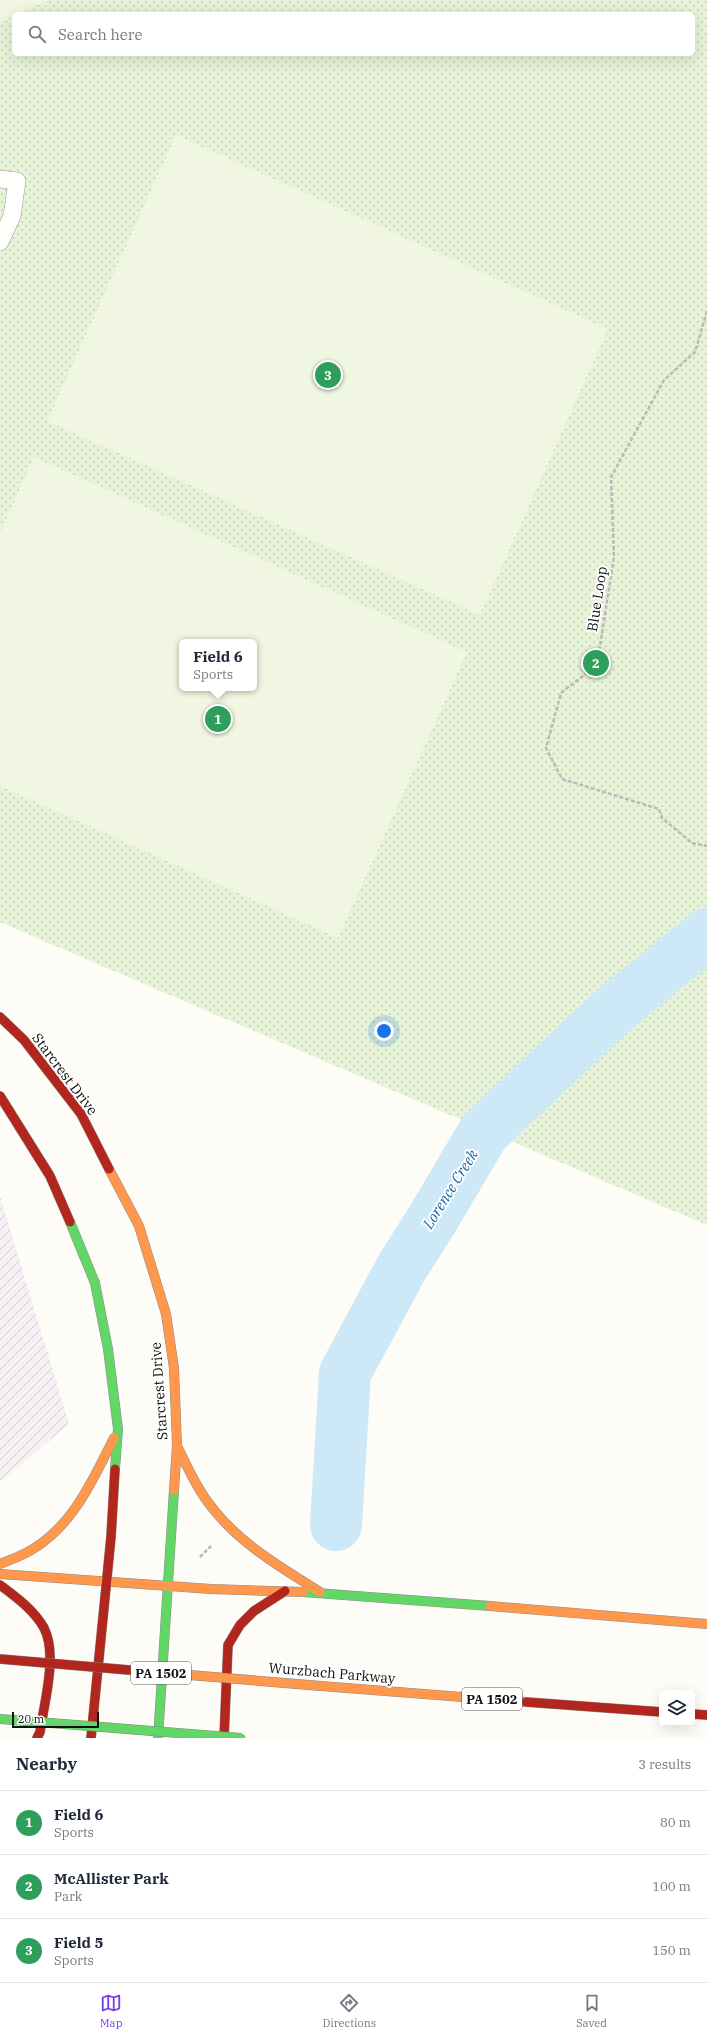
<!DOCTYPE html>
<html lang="en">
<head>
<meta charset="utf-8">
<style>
	body { margin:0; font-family:"IBM Plex Serif",serif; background:#f6f6f7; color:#1f2937 }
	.controls { position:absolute; right:12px; bottom:12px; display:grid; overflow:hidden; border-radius:6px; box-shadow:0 4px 16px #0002 }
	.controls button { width:36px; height:36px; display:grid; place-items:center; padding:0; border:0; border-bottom:1px solid #e0e1e3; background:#fff; color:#1f2937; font:20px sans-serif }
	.scale { position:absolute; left:12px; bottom:10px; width:87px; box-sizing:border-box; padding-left:4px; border:2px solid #111; border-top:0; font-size:11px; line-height:14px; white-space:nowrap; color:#111; -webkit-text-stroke:3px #fff; paint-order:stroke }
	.you { position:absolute; left:384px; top:1031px; width:14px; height:14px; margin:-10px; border:3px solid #fff; border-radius:50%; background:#1a73e8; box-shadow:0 0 0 6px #1a73e833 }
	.badge { display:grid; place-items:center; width:26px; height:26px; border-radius:50%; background:#7c3aed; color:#fff; font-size:13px; font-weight:700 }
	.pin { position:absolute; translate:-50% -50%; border:2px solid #fff; box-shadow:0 1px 4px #0006 }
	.popup { position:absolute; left:179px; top:639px; width:78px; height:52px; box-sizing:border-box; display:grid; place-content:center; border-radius:6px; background:#fff; filter:drop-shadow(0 1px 3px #0005); font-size:13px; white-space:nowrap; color:#747a83 }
	.popup b { font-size:15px; color:#1f2937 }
	.popup::after { content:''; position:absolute; left:50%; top:100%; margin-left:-8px; border:8px solid transparent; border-top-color:#fff }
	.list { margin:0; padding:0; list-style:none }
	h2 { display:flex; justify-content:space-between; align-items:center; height:52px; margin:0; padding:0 16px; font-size:17px }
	h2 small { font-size:13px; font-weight:400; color:#747a83 }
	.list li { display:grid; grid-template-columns:26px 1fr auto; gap:12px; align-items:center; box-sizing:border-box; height:64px; padding:0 16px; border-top:1px solid #e0e1e3 }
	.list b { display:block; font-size:15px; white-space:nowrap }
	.list p { margin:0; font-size:13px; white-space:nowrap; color:#747a83 }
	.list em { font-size:13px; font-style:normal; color:#747a83 }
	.icon { flex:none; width:22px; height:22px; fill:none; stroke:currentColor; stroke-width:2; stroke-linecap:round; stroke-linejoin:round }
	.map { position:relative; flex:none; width:707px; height:1738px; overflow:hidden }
	.search { position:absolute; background:#fff; box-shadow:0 4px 16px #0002; left:12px; right:12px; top:12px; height:44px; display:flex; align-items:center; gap:10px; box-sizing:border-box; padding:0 14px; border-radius:6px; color:#747a83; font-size:15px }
	.sheet { height:244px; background:#fff }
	nav { display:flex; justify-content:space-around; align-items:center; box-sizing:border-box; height:56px; border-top:1px solid #e0e1e3; background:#fff; font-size:11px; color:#747a83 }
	nav a { display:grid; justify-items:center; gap:2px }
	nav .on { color:#7c3aed }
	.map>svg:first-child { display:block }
	.industrial { fill:url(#industrial-furrows) }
	.green { fill:url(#green-dots); fill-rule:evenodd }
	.pitch { fill:#f0f6e1; fill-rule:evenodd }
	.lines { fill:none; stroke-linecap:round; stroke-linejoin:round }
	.river { stroke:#cde8f7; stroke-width:52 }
	.lane-casing { stroke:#979795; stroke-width:18 }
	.fast-casing { stroke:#8e8d8b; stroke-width:10 }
	.slow-casing { stroke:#8e8d8b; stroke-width:10 }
	.jam-casing { stroke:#8e8d8b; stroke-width:10 }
	.path { stroke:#b9b9b8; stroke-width:2.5; stroke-dasharray:4 2; stroke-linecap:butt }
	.lane { stroke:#fffffe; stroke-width:17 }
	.fast { stroke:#63d668; stroke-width:9 }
	.slow { stroke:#ff974d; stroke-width:9 }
	.jam { stroke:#b3261e; stroke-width:9 }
	.fast-bridge-casing { stroke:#858482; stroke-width:10; stroke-linecap:butt }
	.slow-bridge-casing { stroke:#858482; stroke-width:10; stroke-linecap:butt }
	.jam-bridge-casing { stroke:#858482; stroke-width:10; stroke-linecap:butt }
	.fast-bridge { stroke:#63d668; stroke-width:9 }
	.slow-bridge { stroke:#ff974d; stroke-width:9 }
	.jam-bridge { stroke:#b3261e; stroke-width:9 }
	.labels { text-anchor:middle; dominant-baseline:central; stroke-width:4; stroke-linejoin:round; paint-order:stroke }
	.shield { fill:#fff; stroke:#585858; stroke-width:1 }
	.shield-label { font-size:13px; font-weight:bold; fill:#111 }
	.street-label { font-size:14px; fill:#111; stroke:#fff }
	.water-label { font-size:15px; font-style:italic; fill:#1768a6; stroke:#fff }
</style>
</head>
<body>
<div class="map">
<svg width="707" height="1738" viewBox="0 0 707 1738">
	<defs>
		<pattern id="industrial-furrows" width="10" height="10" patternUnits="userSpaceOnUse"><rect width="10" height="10" fill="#f5f0f3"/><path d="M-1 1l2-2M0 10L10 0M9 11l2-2" fill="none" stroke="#d1cdcf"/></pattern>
		<pattern id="green-dots" width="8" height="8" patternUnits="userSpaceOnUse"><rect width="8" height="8" fill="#e7f3d7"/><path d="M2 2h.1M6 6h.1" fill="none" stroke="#c5cfb8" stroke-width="1.8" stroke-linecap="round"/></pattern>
	</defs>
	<rect width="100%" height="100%" fill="#fdfcf7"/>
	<!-- industrial -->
	<path class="industrial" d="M0 1196 69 1424 0 1482Z"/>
	<!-- green -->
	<path class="green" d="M0 0H707V1225L0 922ZM14 14H693V54H14ZM182 642H254V688H182Z"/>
	<!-- pitch -->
	<g class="pitch">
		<path d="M0 0H48L18 14H14V16L0 22Z"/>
		<path d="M176 135 608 329 480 615 47 421Z"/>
		<path d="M34 457 467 652 338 938 0 786V533ZM182 642H254V688H182Z"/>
	</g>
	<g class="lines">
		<!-- river -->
		<path class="river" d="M336 1525 345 1373 402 1267 432 1220 484 1132 609 1014 707 934"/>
		<defs>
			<path id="lane" d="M0 179 17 181 12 216 0 242"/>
			<g id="fast">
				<path d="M70 1222 95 1283 108 1349 118 1429 115 1469"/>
				<path d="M303 1592 490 1606"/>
				<path d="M158 1738 174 1490"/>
			</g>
			<g id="slow">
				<path d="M109 1169 139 1226 166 1314 174 1368 177 1445 174 1490"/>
				<path d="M177 1446C188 1468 198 1491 214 1510 242 1545 282 1568 320 1592"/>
				<path d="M0 1564C12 1559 25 1555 36 1547 75 1522 94 1477 114 1438"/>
				<path d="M0 1574 211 1589 303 1592"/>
				<path d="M490 1606 707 1624"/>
				<path d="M321 1686 526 1702"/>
			</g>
			<g id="jam">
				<path d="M0 1017 24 1040 81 1114 109 1169"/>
				<path d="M0 1096 50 1176 70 1222"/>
				<path d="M0 1585C16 1597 34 1610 44 1628 58 1655 44 1703 40 1732L37 1738"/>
				<path d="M526 1702 662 1712"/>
				<path d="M692 1714 707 1715"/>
				<path d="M91 1738 111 1537 115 1469"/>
				<path d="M224 1738 228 1645 240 1625 254 1611 285 1591"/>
			</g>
		</defs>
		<!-- lane casing -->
		<use href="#lane" class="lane-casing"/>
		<!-- fast casing -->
		<use href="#fast" class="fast-casing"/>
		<!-- slow casing -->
		<use href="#slow" class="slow-casing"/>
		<!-- jam casing -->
		<use href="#jam" class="jam-casing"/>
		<!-- path -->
		<g class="path">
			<path d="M707 311 695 352 664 380 611 477 614 557 597 665 561 693 546 748 562 779 659 809 662 818 692 843 707 846"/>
			<path d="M200 1557 211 1546"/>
		</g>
		<!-- lane -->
		<use href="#lane" class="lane"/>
		<!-- fast -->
		<use href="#fast" class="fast"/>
		<!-- slow -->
		<use href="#slow" class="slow"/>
		<!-- jam -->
		<use href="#jam" class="jam"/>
		<defs>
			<path id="fast-bridge" d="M0 1719 241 1738"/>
			<path id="slow-bridge" d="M129 1670 321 1686"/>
			<path id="jam-bridge" d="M0 1659 129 1670"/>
		</defs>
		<!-- fast-bridge casing -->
		<use href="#fast-bridge" class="fast-bridge-casing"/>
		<!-- slow-bridge casing -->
		<use href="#slow-bridge" class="slow-bridge-casing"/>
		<!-- jam-bridge casing -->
		<use href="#jam-bridge" class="jam-bridge-casing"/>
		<!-- fast-bridge -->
		<use href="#fast-bridge" class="fast-bridge"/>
		<!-- slow-bridge -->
		<use href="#slow-bridge" class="slow-bridge"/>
		<!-- jam-bridge -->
		<use href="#jam-bridge" class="jam-bridge"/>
	</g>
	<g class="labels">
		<!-- shield labels -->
		<g class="shield">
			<rect x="131" y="1662" width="60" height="22" rx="3"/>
			<rect x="462" y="1688" width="60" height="22" rx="3"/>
		</g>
		<g class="shield-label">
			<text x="161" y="1673">PA 1502</text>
			<text x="492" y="1699">PA 1502</text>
		</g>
		<!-- street labels -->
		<g class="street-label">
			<text transform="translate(597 599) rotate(-81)">Blue Loop</text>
			<text transform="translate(65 1074) rotate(53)">Starcrest Drive</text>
			<text transform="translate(159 1391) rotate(-94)">Starcrest Drive</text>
			<text transform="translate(332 1673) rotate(5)">Wurzbach Parkway</text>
		</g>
		<!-- water labels -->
		<g class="water-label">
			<text transform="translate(450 1189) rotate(-58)">Lorence Creek</text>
		</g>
	</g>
</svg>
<div class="controls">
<button><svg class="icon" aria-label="layers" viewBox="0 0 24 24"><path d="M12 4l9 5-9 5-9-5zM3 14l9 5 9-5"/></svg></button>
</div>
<div class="scale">20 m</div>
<div class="you"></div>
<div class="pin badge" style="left:218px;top:719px;background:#2e9e5b">1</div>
<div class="popup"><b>Field 6</b>Sports</div>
<div class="pin badge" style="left:596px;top:663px;background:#2e9e5b">2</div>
<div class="pin badge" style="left:328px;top:375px;background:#2e9e5b">3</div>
<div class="search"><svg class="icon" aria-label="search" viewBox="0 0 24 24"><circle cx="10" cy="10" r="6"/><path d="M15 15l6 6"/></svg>Search here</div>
</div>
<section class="sheet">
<h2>Nearby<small>3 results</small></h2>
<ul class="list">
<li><span class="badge" style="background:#2e9e5b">1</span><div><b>Field 6</b><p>Sports</p></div><em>80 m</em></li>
<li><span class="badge" style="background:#2e9e5b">2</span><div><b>McAllister Park</b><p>Park</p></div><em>100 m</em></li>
<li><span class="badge" style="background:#2e9e5b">3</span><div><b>Field 5</b><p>Sports</p></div><em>150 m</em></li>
</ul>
</section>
<nav>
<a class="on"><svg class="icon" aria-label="map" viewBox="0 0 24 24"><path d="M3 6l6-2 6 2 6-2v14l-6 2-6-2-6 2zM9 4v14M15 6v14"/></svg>Map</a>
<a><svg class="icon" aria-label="directions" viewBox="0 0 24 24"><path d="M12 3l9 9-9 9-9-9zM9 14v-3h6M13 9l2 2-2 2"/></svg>Directions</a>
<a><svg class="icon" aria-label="saved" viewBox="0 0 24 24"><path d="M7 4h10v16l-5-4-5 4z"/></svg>Saved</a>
</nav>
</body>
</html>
